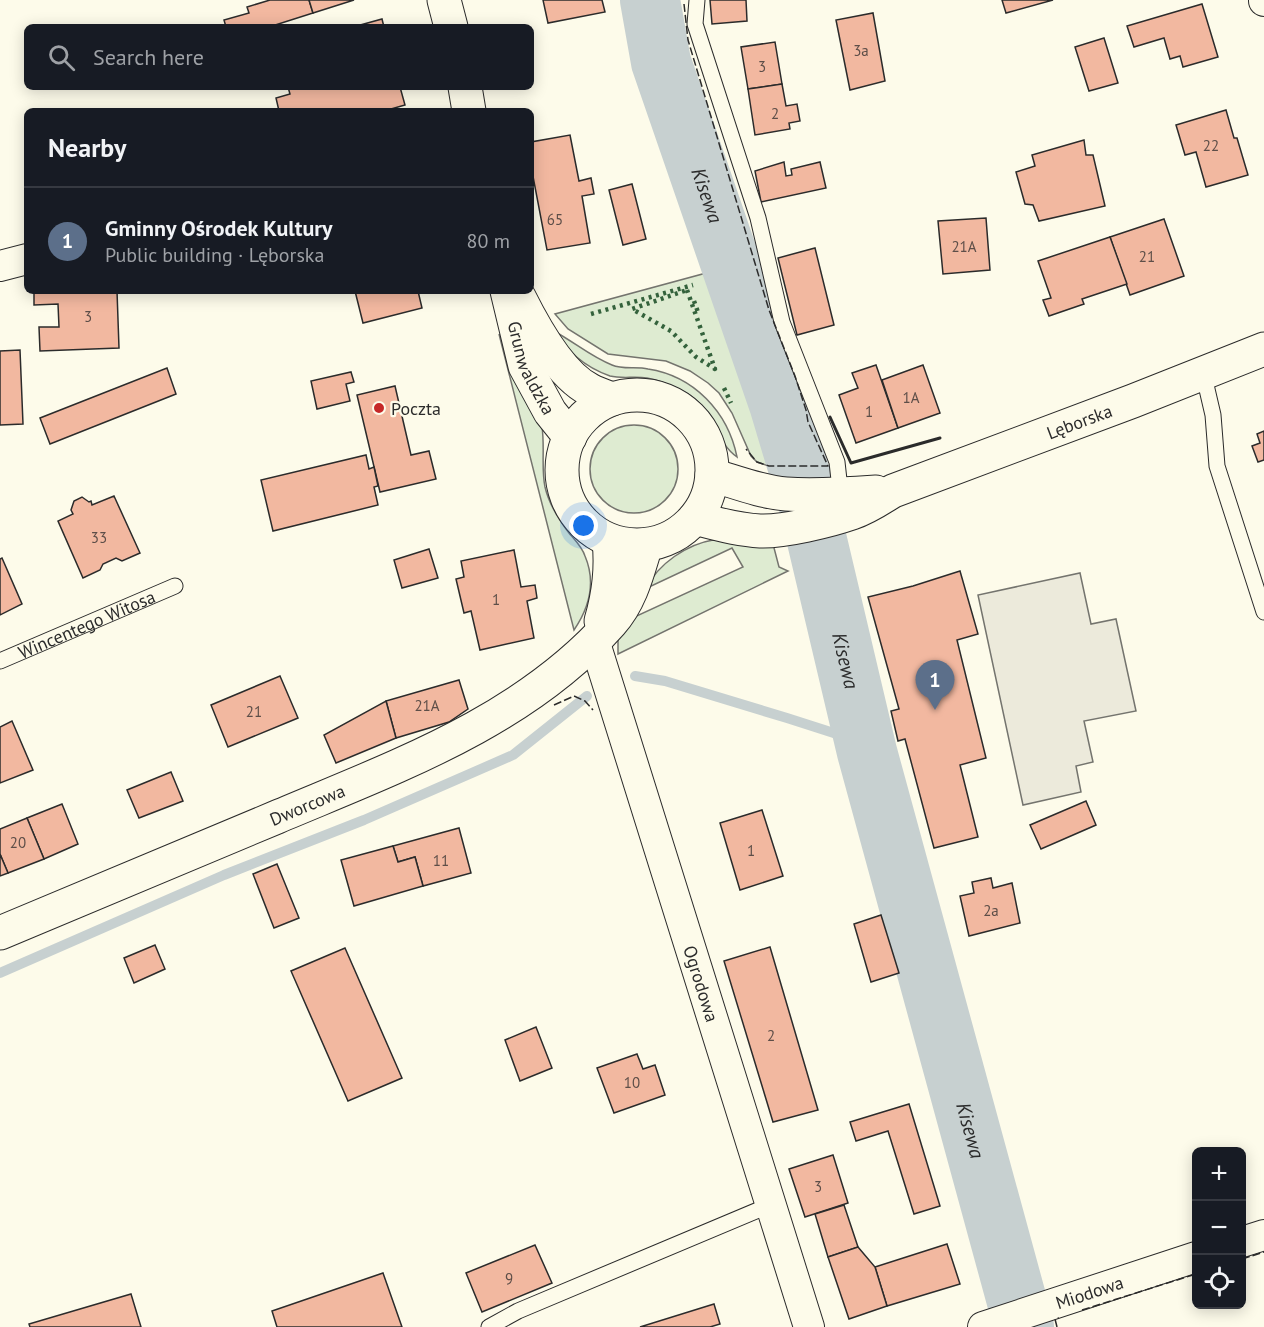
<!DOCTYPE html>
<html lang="en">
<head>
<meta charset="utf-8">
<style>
	body { margin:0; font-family:"PT Sans",sans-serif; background:#20242c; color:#f1f3f6 }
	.controls { position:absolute; right:18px; bottom:18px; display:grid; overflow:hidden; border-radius:9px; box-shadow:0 3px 15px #0003 }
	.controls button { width:54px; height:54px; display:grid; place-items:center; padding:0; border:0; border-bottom:2px solid #363941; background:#171b24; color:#f1f3f6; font:30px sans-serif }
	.you { position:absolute; left:584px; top:526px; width:21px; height:21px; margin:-15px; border:4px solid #fff; border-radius:50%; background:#1a73e8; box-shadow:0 0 0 9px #1a73e833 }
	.badge { display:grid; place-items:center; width:39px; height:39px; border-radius:50%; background:#0f766e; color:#fff; font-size:20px; font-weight:700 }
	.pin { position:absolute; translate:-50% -50px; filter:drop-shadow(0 2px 3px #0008) }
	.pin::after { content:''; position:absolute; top:32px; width:21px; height:18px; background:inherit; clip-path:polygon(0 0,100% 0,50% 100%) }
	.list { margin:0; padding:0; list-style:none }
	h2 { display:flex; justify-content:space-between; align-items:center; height:78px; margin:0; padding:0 24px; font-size:26px }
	h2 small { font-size:20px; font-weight:400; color:#9ea1a6 }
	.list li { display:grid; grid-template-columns:39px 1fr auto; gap:18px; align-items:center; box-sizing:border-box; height:108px; padding:0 24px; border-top:2px solid #363941 }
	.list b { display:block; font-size:22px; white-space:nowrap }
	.list p { margin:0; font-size:20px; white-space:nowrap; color:#9ea1a6 }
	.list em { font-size:20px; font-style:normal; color:#9ea1a6 }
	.icon { flex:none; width:33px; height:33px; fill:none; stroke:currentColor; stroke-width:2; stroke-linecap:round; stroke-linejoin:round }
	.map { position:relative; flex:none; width:1264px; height:1327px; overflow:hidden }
	.search { position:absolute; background:#171b24; box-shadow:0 3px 15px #0003; left:24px; top:24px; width:510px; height:66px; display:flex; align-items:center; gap:15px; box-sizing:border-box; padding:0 21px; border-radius:9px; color:#9ea1a6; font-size:22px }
	.panel { position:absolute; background:#171b24; box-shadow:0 3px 15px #0003; left:24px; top:108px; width:510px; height:186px; border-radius:9px }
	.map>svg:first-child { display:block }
	.green { fill:#deebd1; stroke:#74746e; stroke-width:1.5 }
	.parking { fill:#eceadb; stroke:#74746e; stroke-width:1.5 }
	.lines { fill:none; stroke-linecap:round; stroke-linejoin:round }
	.stream { stroke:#c7d0d0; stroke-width:10 }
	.river { stroke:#c7d0d0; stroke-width:60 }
	.building { fill:#f2b8a0; stroke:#2b2b2b; stroke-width:1.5 }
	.service-casing { stroke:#2b2b2b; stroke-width:17 }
	.minor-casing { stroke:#2b2b2b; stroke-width:32 }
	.tertiary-casing { stroke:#2b2b2b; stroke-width:35 }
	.secondary-casing { stroke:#2b2b2b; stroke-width:35 }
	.service { stroke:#fdfbea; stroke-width:15 }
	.minor { stroke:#fdfbea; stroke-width:30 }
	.tertiary { stroke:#fdfbea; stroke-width:33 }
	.secondary { stroke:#fdfbea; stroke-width:33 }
	.hedge { stroke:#34623c; stroke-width:4.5; stroke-dasharray:3 4.5; stroke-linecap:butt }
	.fence { stroke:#2b2b2b; stroke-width:1.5; stroke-dasharray:8 3; stroke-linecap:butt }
	.wall { stroke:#2b2b2b; stroke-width:3 }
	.poi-dot { fill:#c62828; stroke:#fdfbea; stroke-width:2 }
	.labels { text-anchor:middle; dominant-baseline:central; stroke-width:4.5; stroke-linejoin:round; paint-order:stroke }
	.number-label { font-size:15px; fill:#5d4e48 }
	.street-label { font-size:18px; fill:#2b2b2b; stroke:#fdfbea }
	.poi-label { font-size:18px; fill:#2b2b2b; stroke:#fdfbea; text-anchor:start }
	.water-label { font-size:20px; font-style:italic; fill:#2b2b2b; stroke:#fdfbea }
</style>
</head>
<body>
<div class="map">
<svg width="1264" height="1327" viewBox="0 0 1264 1327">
	<rect width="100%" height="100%" fill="#fdfbea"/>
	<!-- green -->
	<g class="green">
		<path d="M710 272 769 466 757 462 751 456 732 413 719 393 708 383 690 371 666 361 608 354 568 329 555 314Z"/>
		<path d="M552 330C573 341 591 357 612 365 623 370 637 366 648 369 694 376 728 412 737 457 714 441 715 409 686 393 675 387 659 380 647 378 634 376 622 379 610 376 582 366 570 352 552 330Z"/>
		<path d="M499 334 542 427C545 447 541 468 545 487 549 504 559 520 569 533 574 539 582 547 585 556 596 582 589 608 574 630Z"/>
		<circle cx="634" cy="469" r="44"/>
		<path d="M713 540 773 544 779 567 788 571 618 654V639L630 619 743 567 732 548 647 588C657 564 688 544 713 540Z"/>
	</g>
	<!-- parking -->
	<path class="parking" d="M1080 573 1091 624 1116 619 1136 711 1084 721 1093 762 1076 766 1081 792 1023 805 978 595Z"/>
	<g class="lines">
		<!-- stream -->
		<g class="stream">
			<path d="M635 676 665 681 787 718 840 735 867 752"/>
			<path d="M0 973 224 875 364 820 513 755 587 696"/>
		</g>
		<!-- river -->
		<path class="river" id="s1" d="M650 0 661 62 779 404 806 494 867 752 1024 1327"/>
	</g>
	<!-- building -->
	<g class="building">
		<path d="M270 0H309L313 13 269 27H226L224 20 249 13 247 7Z"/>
		<path d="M309 0H354L313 13Z"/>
		<path d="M543 0H602L605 12 548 23Z"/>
		<path d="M710 0H746L747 21 712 24Z"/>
		<path d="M1002 0H1053L1006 13Z"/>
		<path d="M1202 4 1218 57 1183 67 1180 56 1170 59 1164 38 1134 47 1127 26Z"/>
		<path d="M873 13 885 81 850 90 836 20Z"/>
		<path d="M382 19 384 27H353Z"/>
		<path d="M1104 38 1118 83 1089 91 1075 47Z"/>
		<path d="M775 42 782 84 748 89 741 47Z"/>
		<path d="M782 84 786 106 797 104 800 121 789 123 790 129 755 135 748 89Z"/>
		<path d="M288 87H306V89L314 87H400L405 105 384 111H279L276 98 290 94Z"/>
		<path d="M1226 110 1234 138H1237L1248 175 1206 187 1196 152 1185 155 1176 125Z"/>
		<path d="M570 135 579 181 591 178 594 194 582 196 590 243 547 250 531 166V142Z"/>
		<path d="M1084 140 1086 155H1093L1105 206 1039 221 1033 205 1025 204 1016 172 1035 166 1032 155Z"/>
		<path d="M784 162 786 176 792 175 791 169 820 162 826 188 761 202 755 171Z"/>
		<path d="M632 184 646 239 623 245 609 190Z"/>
		<path d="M986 218 990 270 943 274 938 221Z"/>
		<path d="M1164 219 1184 276 1130 295 1110 237Z"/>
		<path d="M1110 237 1127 284 1082 299 1084 304 1049 316 1043 300 1051 298 1038 261Z"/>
		<path d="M815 248 834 325 797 335 778 258Z"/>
		<path d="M34 291H117L119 348 40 351 39 327H59L58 304 34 305Z"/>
		<path d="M355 291H418L422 308 363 323Z"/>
		<path d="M20 350 23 424 0 425V351Z"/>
		<path d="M876 365 898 428 856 443 839 395 858 388 852 373Z"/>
		<path d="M923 365 940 413 898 428 882 380Z"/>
		<path d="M167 368 176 394 50 444 40 418Z"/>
		<path d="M351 372 354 382 346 384 350 401 317 409 311 381Z"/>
		<path d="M395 386 411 455 429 451 436 479 380 492 357 395Z"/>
		<path d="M1264 431V460L1258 462 1252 446 1260 443 1257 434Z"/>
		<path d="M366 455 369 469 374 467 378 486 374 487 378 505 273 531 261 480Z"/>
		<path d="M114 496 140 553 122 561 116 558 103 564 100 570 83 578 58 521 73 514 71 510 74 501 82 497 89 502 91 501 92 505Z"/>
		<path d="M429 549 438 578 402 588 394 560Z"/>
		<path d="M514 550 521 587 535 585 537 598 527 601 534 638 480 650 471 611 464 613 456 579 464 577 461 561Z"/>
		<path d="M2 558 22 604 0 615V559Z"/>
		<path d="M960 571 978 634 957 640 986 758 960 765 978 837 934 848 905 739 898 741 891 711 899 709 868 597 913 586Z"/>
		<path d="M280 676 298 718 228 747 211 705Z"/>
		<path d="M459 680 468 709 449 722 396 738 386 701Z"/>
		<path d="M386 701 396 738 336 763 324 735Z"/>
		<path d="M12 721 33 770 0 783V727Z"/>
		<path d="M171 772 183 801 139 818 127 790Z"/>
		<path d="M1086 801 1096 825 1041 849 1030 825Z"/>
		<path d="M62 804 78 844 44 859 27 818Z"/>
		<path d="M762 810 783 876 740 890 720 823Z"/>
		<path d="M27 818 44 859 8 873 0 854V829Z"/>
		<path d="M459 828 471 873 423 886 415 857 398 862 393 846Z"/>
		<path d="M393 846 398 862 415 857 423 886 354 906 341 860Z"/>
		<path d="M0 854 8 873 0 876Z"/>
		<path d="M277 864 299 918 274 928 253 874Z"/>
		<path d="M991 878 993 888 1012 883 1020 923 969 936 960 896 974 893 972 882Z"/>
		<path d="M881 915 899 973 871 982 854 924Z"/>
		<path d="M155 945 165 969 134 983 124 958Z"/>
		<path d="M770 947 818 1110 773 1122 724 961Z"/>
		<path d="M345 948 402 1078 348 1101 291 971Z"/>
		<path d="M536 1027 552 1068 520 1081 505 1040Z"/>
		<path d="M637 1054 643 1069 655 1065 665 1095 614 1113 597 1068Z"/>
		<path d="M909 1104 940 1206 914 1214 888 1131 856 1141 850 1122Z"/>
		<path d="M833 1155 848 1203 805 1217 789 1169Z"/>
		<path d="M844 1205 858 1247 828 1257 815 1214Z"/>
		<path d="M947 1244 960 1284 887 1306 875 1267Z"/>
		<path d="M535 1245 552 1283 482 1312 466 1273Z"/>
		<path d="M858 1247 875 1267 887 1306 849 1319 828 1257Z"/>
		<path d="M383 1273 402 1327H277L272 1311Z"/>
		<path d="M131 1294 141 1327H30L29 1324Z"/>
		<path d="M714 1304 720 1324 710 1327H640Z"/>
	</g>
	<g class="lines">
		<defs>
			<g id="service">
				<path d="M697 0 695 24 758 218 782 322 837 462 841 498"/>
				<path d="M1203 372 1213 415 1217 466 1264 612"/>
				<path id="s2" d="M0 661 175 586"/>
				<path d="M489 1327 518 1311 770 1205"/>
			</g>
			<g id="minor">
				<path d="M1264 0V1"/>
				<path d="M0 266 27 259"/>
				<path id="s3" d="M594 640 809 1327"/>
				<path d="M1242 1242 1264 1235"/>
				<path id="s4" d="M983 1327 1196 1257"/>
			</g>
			<g id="tertiary">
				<path d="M601 621C609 594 612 569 609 541"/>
				<path id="s5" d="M0 933C92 894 184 855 277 817 395 767 523 722 611 623 631 601 638 571 646 545"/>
			</g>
			<g id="secondary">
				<path d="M444 0 451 27"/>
				<path d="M465 87 469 111"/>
				<path id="s6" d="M507 291 525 366 550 412 570 437"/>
				<path d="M519 297C534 327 560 375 590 390 597 394 605 396 612 399"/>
				<circle cx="637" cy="470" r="75"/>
				<path d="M712 475C736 482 761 492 786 494 816 496 846 494 876 492"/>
				<path id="s7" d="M695 518C716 524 738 530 760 531 783 532 829 521 852 513 867 508 880 499 893 491L1133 401 1264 349"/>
			</g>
		</defs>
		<!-- service casing -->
		<use href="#service" class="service-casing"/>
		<!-- minor casing -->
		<use href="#minor" class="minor-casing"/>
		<!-- tertiary casing -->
		<use href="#tertiary" class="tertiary-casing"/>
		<!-- secondary casing -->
		<use href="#secondary" class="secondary-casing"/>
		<!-- service -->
		<use href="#service" class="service"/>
		<!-- minor -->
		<use href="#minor" class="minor"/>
		<!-- tertiary -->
		<use href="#tertiary" class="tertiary"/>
		<!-- secondary -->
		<use href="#secondary" class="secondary"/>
		<!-- hedge -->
		<g class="hedge">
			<path d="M687 290 715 369 696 357 671 331 632 309Z"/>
			<path d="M694 301 699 315"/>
			<path d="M591 314 693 285"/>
			<path d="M724 388 731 403"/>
		</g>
		<!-- fence -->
		<g class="fence">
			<path d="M684 4 688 40 769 310 795 376 806 410 808 422 828 466H769L757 462 746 449"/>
			<path d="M554 705 574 696 585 701 593 710"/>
			<path d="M1242 1259 1264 1252"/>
			<path d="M1082 1310 1196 1274"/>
			<path d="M1057 1327 1055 1319 1059 1318"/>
		</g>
		<!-- wall -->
		<path class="wall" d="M830 417 851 463 940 438"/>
	</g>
	<!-- markers -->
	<circle class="poi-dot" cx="379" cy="408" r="6"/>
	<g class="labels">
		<!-- number labels -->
		<g class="number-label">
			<text x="861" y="50">3a</text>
			<text x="762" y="66">3</text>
			<text x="775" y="113">2</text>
			<text x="1211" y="145">22</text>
			<text x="555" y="219">65</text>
			<text x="964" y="246">21A</text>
			<text x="1147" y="256">21</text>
			<text x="88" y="316">3</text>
			<text x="911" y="397">1A</text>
			<text x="869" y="411">1</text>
			<text x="99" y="537">33</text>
			<text x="496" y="599">1</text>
			<text x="427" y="705">21A</text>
			<text x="254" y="711">21</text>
			<text x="18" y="842">20</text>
			<text x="751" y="850">1</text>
			<text x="441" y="860">11</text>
			<text x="991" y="910">2a</text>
			<text x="771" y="1035">2</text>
			<text x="632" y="1082">10</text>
			<text x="818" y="1186">3</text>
			<text x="509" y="1278">9</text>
		</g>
		<!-- street labels -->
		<g class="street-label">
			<text stroke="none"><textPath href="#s6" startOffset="81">Grunwaldzka</textPath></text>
			<text stroke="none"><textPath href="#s7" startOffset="406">Lęborska</textPath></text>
			<text stroke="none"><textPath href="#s2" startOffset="94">Wincentego Witosa</textPath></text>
			<text stroke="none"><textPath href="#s5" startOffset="333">Dworcowa</textPath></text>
			<text stroke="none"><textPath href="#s3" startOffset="360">Ogrodowa</textPath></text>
			<text stroke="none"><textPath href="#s4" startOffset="112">Miodowa</textPath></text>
		</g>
		<!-- poi labels -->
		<g class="poi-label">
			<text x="391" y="408">Poczta</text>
		</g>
		<!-- water labels -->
		<g class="water-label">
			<text stroke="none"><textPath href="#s1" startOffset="204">Kisewa</textPath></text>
			<text stroke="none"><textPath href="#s1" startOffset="690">Kisewa</textPath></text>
			<text stroke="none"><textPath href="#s1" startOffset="1176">Kisewa</textPath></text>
		</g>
	</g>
</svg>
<div class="controls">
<button>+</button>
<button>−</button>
<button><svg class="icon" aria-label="locate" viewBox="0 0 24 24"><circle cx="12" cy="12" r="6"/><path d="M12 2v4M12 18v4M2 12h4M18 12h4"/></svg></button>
</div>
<div class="you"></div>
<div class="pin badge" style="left:935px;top:710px;background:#5c6f8a">1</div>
<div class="search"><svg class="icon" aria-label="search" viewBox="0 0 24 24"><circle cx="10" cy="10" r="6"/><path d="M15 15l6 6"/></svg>Search here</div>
<section class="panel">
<h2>Nearby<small></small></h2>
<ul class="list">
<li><span class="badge" style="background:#5c6f8a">1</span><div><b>Gminny Ośrodek Kultury</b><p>Public building · Lęborska</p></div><em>80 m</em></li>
</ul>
</section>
</div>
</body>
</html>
